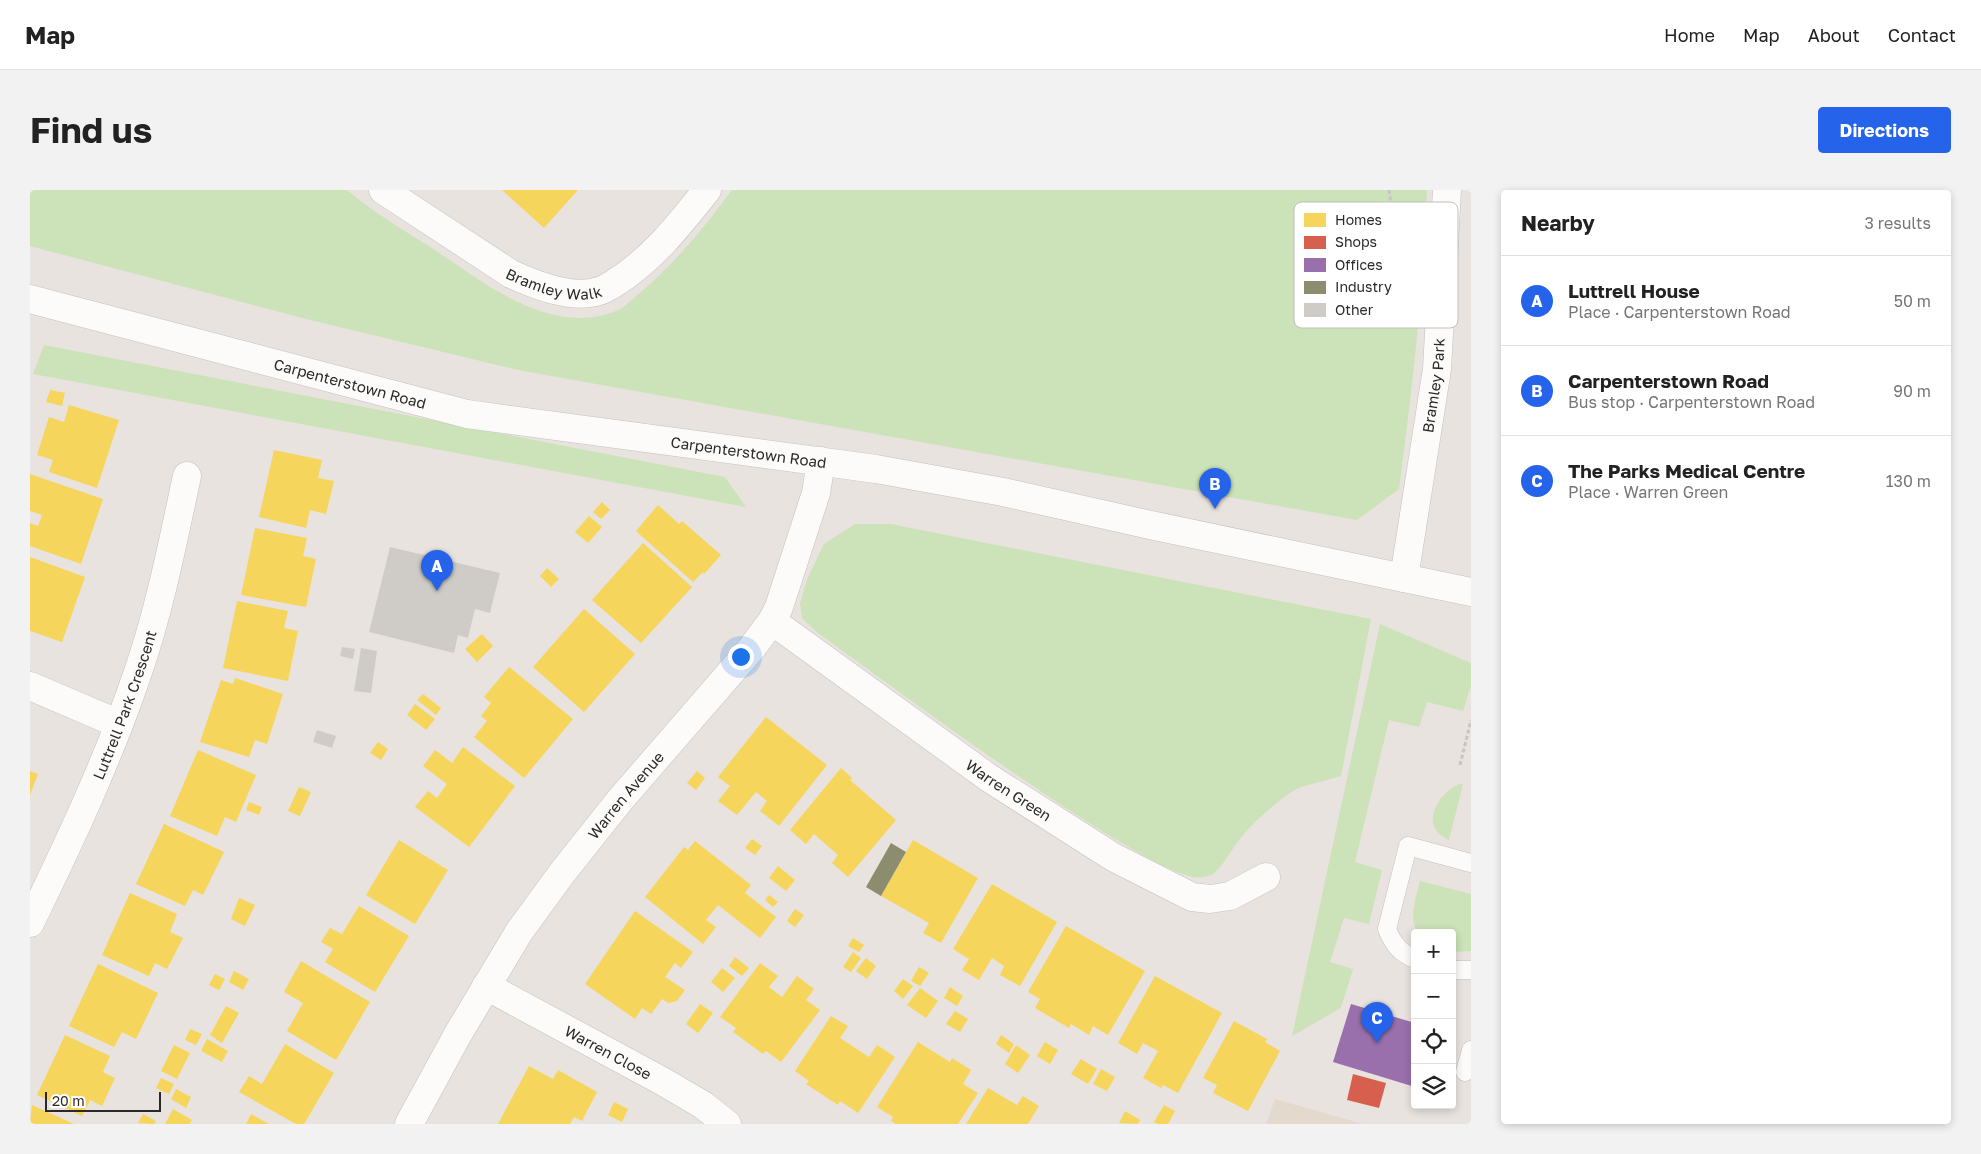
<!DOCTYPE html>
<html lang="en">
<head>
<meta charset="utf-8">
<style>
	body { margin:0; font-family:"Golos Text",sans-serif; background:#f2f2f2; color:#222 }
	.controls { position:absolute; right:15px; bottom:15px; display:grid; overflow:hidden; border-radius:5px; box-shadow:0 2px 8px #0003 }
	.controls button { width:45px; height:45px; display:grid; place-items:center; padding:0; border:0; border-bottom:1px solid #e0e0e0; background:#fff; color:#222; font:25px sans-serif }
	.scale { position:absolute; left:15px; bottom:12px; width:116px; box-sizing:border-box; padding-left:5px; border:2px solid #292929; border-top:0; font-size:14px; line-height:18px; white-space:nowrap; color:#292929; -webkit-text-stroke:4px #fff; paint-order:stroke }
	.you { position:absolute; left:710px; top:466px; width:18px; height:18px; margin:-12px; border:4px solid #fff; border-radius:50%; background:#1a73e8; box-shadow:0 0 0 8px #1a73e833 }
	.badge { display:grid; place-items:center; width:32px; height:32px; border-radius:50%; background:#2563eb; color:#fff; font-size:16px; font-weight:700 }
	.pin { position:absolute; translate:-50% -41px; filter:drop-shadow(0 1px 2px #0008) }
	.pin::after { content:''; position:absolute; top:26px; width:18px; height:15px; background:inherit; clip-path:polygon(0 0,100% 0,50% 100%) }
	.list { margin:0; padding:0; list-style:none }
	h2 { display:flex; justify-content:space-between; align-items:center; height:65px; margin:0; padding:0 20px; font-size:21px }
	h2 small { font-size:16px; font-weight:400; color:#767676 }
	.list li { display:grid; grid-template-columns:32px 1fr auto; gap:15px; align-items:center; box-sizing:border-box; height:90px; padding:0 20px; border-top:1px solid #e0e0e0 }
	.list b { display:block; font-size:19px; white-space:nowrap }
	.list p { margin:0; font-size:16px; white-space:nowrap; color:#767676 }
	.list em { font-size:16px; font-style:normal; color:#767676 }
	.icon { flex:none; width:28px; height:28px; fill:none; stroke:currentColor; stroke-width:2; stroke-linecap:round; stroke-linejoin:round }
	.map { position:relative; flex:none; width:1441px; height:934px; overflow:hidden; border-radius:5px }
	header { display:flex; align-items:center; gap:30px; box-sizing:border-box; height:70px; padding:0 25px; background:#fff; border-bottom:1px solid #e0e0e0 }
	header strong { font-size:24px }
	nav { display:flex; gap:28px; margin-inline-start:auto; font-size:18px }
	.intro { display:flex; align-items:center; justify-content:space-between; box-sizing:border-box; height:120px; padding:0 30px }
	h1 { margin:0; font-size:35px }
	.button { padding:12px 22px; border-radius:5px; background:#2563eb; color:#fff; font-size:18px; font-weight:700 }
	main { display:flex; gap:30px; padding:0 30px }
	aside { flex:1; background:#fff; border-radius:5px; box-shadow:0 2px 8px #0003 }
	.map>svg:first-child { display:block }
	.education { fill:#e3dacd }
	.green { fill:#cce2b8 }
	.homes { fill:#f6d55c }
	.shops { fill:#d6604d }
	.offices { fill:#9970ab }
	.industry { fill:#8c8c6e }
	.building { fill:#cfccc8 }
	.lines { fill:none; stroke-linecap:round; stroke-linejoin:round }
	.service-casing { stroke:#c2c0c0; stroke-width:19 }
	.minor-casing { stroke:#c2c0c0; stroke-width:29 }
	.tertiary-casing { stroke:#c2c0c0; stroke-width:29 }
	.path { stroke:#c6c5c5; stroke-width:3; stroke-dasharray:4 2.5; stroke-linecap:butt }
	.service { stroke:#fcfbfa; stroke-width:18 }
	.minor { stroke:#fcfbfa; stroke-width:28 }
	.tertiary { stroke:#fcfbfa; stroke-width:28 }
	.labels { text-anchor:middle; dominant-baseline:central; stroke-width:5; stroke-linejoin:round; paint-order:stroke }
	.street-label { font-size:15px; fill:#292929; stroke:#fff }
	.key { fill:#fff; stroke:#bfbfbf; stroke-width:1 }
	.key-label { font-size:14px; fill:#292929 }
</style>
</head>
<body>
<header>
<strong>Map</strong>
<nav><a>Home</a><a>Map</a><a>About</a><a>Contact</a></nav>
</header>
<div class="intro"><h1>Find us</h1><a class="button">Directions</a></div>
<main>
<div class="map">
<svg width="1441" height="934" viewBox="0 0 1441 934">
	<rect width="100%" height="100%" fill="#e8e3de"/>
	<!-- education -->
	<path class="education" d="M1245 909 1333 934H1236Z"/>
	<!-- green -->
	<g class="green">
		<path d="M0 0H317C343 22 373 40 402 58 453 92 522 149 588 120 594 118 600 111 605 107 643 76 674 38 702 0H1397C1394 100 1382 200 1369 299L1327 330 488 180 276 129 0 56Z"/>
		<path d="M14 155 695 287 716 317 3 184Z"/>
		<path d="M825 334H861L1341 429 1311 586C1298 590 1284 593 1271 597 1255 603 1224 632 1213 645 1205 654 1192 678 1183 684 1180 686 1175 686 1172 687 1130 698 839 479 788 443L772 428 770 414 777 389 794 354Z"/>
		<path d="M1350 434 1441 473V495L1433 521 1397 512 1389 537 1359 530 1325 672 1352 680 1339 734 1314 728 1300 772 1323 779 1311 818 1262 846Z"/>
		<path d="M1429 594H1433L1419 650C1388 637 1407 604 1429 594Z"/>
		<path d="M1390 691 1441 704V761L1422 762V743H1388C1378 728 1386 708 1390 691Z"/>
	</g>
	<!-- homes -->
	<g class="homes">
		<path d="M472 0H548L514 38Z"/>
		<path d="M20 200 35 203 32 216 16 212Z"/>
		<path d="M39 215 89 230 67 298 19 282 23 270 7 265 19 227 34 232Z"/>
		<path d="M244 260 292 270 288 288 304 291 296 324 280 320 276 338 229 327Z"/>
		<path d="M0 284 73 309 51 374 0 356V333L8 336 12 325 0 321Z"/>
		<path d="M572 312 580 320 571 329 563 322Z"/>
		<path d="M628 315 649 334 652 331 691 365 674 384 673 382 663 392 606 341Z"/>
		<path d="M559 326 572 337 558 353 545 342Z"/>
		<path d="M225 338 277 348 273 366 286 369 276 417 211 405Z"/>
		<path d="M613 353 662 397 611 453 562 410Z"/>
		<path d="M0 367 55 387 32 452 0 441Z"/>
		<path d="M517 378 529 389 521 397 510 386Z"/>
		<path d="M207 411 258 421 254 438 268 441 258 491 193 478Z"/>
		<path d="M554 419 605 464 554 522 503 477Z"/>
		<path d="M452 444 463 456 447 472 435 459Z"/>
		<path d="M479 477 543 529 494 588 444 547 457 531 451 526 461 513 454 507Z"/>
		<path d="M205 488 253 504 237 554 225 550 219 567 170 552 191 490 203 494Z"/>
		<path d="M393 504 411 518 406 525 387 510Z"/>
		<path d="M385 514 405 529 396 540 377 525Z"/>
		<path d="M736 527 797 575 749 636 730 621 737 611 726 602 707 625 688 611 700 596 688 587Z"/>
		<path d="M348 552 358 559 351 570 340 563Z"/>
		<path d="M433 557 485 596 439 657 385 617 398 601 407 608 417 594 393 576 405 560 422 573Z"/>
		<path d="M168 560 226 585 206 632 195 627 187 646 140 626Z"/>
		<path d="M811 578 822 588 820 590 866 630 818 687 802 673 808 665 784 644 776 654 760 640Z"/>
		<path d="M0 581 8 584 0 605Z"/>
		<path d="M667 581 675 588 666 600 657 593Z"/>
		<path d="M269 597 281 602 270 626 258 621Z"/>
		<path d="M219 612 232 617 229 625 216 620Z"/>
		<path d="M134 634 194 662 173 705 163 700 155 716 106 694Z"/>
		<path d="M722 649 732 656 725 665 715 658Z"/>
		<path d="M369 650 418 680 385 734 336 705Z"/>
		<path d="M883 650 948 688 911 753 893 743 899 733 851 706Z"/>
		<path d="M665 651 721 695 715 703 746 727 730 748 688 715 676 730 686 737 673 754 615 707 654 657 658 660Z"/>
		<path d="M748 676 765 690 756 701 739 688Z"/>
		<path d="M962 694 1027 732 990 796 970 785 974 776 962 768 949 790 932 780 939 769 923 759Z"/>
		<path d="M100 703 147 724 140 742 153 748 137 779 125 773 119 786 72 765Z"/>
		<path d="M739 705 748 712 743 717 735 710Z"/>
		<path d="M209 708 225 715 215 736 201 729Z"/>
		<path d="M329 716 379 746 345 802 295 772 303 759 291 752 300 738 312 744Z"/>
		<path d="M765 719 774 725 765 737 757 731Z"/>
		<path d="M605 721 663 762 651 778 645 773 635 787 655 800 647 811 638 813 632 809 621 824 612 818 605 829 555 794Z"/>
		<path d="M1036 736 1115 781 1078 845 1063 836 1059 845 1041 834 1039 838 1005 818 1010 809 998 802Z"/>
		<path d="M823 748 834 755 829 762 818 756Z"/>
		<path d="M823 762 831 768 821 782 813 777Z"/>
		<path d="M705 767 719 778 712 786 699 776Z"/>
		<path d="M836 768 846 776 837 789 826 781Z"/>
		<path d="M271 771 340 812 306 870 257 841 273 813 254 802Z"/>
		<path d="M730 773 748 786 739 797 752 807 767 786 784 799 776 810 790 820 751 872 736 861 733 864 703 842 706 838 690 827Z"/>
		<path d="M68 774 128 803 106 849 92 842 84 857 39 836Z"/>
		<path d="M889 777 899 783 890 796 881 791Z"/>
		<path d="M692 778 705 788 693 802 681 792Z"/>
		<path d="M204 781 219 789 213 800 199 792Z"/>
		<path d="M185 784 195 789 189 800 179 795Z"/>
		<path d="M1125 786 1192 823 1148 903 1133 895 1131 898 1113 888 1128 861 1113 853 1107 864 1088 853Z"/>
		<path d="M873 789 883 796 873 809 864 801Z"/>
		<path d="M920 797 933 806 927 816 914 808Z"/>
		<path d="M890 798 908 811 896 828 877 815Z"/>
		<path d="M670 814 683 823 668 843 656 834Z"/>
		<path d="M196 816 209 823 192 853 180 845Z"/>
		<path d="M925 821 938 829 930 842 916 834Z"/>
		<path d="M801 826 818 836 810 848 839 867 847 855 865 867 828 923 810 911 808 915 776 894 779 891 765 881Z"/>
		<path d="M1204 831 1237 849 1235 852 1250 861 1218 921 1183 903 1187 895 1173 888Z"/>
		<path d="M160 839 172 844 166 855 155 850Z"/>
		<path d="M35 845 80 866 73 882 85 888 72 916 60 910 52 926 7 905Z"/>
		<path d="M971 845 984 854 979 863 966 854Z"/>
		<path d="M177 849 198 861 192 872 171 861Z"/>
		<path d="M888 852 920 872 922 868 941 880 933 894 948 903 928 934H866L861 931 863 927 847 917Z"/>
		<path d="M1015 852 1028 860 1020 874 1007 866Z"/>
		<path d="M255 854 304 883 274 934H266L209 902 219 886 232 894Z"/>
		<path d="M144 855 160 863 147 889 131 881Z"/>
		<path d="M986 855 1000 865 988 883 975 874Z"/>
		<path d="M1051 869 1067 879 1058 894 1041 884Z"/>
		<path d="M499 876 523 889 528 880 567 902 552 931 544 927 540 934H468Z"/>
		<path d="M1071 879 1085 887 1077 901 1063 894Z"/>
		<path d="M131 888 144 894 139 904 126 898Z"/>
		<path d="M958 898 987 915 993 906 1009 916 998 934H936Z"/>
		<path d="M146 899 161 907 156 918 141 909Z"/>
		<path d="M584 912 598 919 592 932 578 925Z"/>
		<path d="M2 915 44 934H0Z"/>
		<path d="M1134 915 1145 921 1138 934H1128L1124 932Z"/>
		<path d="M143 919 162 930 159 934H135Z"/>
		<path d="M1095 921 1110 930 1108 934 1089 933Z"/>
		<path d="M113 924 126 931 124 934 108 933Z"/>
		<path d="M221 924 239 934H216Z"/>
	</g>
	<!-- shops -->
	<path class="shops" d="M1323 884 1356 893 1349 918 1317 910Z"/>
	<!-- offices -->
	<path class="offices" d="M1321 814 1385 833V897L1303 872Z"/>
	<!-- industry -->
	<path class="industry" d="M861 653 876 662 851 706 836 697Z"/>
	<!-- building -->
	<g class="building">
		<path d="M360 357 470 383 460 423 445 419 438 448 428 445 424 463 339 442Z"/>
		<path d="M312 457 325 459 323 469 310 466Z"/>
		<path d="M331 458 347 461 341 503 324 501Z"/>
		<path d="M287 540 306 546 302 558 283 552Z"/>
	</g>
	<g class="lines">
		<defs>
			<g id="service">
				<path d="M1385 769C1370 763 1363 754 1357 739L1378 656 1441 673"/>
				<path d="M1422 780H1441"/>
				<path d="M1435 882 1441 860"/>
			</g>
			<g id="minor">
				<path id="s1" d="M353 0 481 84C505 95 542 110 569 101 574 100 579 96 583 94 621 71 650 34 677 0"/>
				<path id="s2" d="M1374 388 1407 179 1417 0"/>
				<path id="s3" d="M742 431 959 588 1083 667 1162 707 1180 709 1200 706 1236 687"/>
				<path d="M0 496 89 534"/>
				<path id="s4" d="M0 733C40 651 79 568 108 482 130 418 143 351 157 286"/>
				<path id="s5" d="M456 796 632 891 673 915 697 934"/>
				<path id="s6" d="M379 934 428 844 489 742 532 683 590 610 721 459 742 431 749 417 786 303 791 271"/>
			</g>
			<g id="tertiary">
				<path id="s7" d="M0 109 437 224 846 279 973 302 1125 336 1441 402"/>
			</g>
		</defs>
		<!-- service casing -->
		<use href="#service" class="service-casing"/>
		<!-- minor casing -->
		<use href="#minor" class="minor-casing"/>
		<!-- tertiary casing -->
		<use href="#tertiary" class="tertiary-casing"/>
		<!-- path -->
		<g class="path">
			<path d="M1359 0 1371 86 1376 98"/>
			<path d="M1430 575 1441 530"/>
		</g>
		<!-- service -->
		<use href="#service" class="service"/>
		<!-- minor -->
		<use href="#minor" class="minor"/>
		<!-- tertiary -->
		<use href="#tertiary" class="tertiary"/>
	</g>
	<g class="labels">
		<!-- street labels -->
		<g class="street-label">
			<text stroke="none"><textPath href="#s1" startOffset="198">Bramley Walk</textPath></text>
			<text stroke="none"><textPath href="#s7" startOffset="331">Carpenterstown Road</textPath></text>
			<text stroke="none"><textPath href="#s2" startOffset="195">Bramley Park</textPath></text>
			<text stroke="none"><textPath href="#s7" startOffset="736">Carpenterstown Road</textPath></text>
			<text stroke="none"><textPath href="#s4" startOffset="238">Luttrell Park Crescent</textPath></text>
			<text stroke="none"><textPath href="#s3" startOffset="291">Warren Green</textPath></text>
			<text stroke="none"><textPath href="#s6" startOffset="395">Warren Avenue</textPath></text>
			<text stroke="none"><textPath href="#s5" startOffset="139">Warren Close</textPath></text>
		</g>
	</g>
	<!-- legend -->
	<rect x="1264" y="12" width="164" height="126" rx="8" class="key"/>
	<rect x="1274" y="23" width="22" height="14" fill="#f6d55c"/>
	<rect x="1274" y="46" width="22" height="13" fill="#d6604d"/>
	<rect x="1274" y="68" width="22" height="14" fill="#9970ab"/>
	<rect x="1274" y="91" width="22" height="13" fill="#8c8c6e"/>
	<rect x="1274" y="113" width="22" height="14" fill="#cfccc8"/>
	<g class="key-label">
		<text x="1305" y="35">Homes</text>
		<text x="1305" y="57">Shops</text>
		<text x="1305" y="80">Offices</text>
		<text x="1305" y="102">Industry</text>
		<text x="1305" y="125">Other</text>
	</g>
</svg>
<div class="controls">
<button>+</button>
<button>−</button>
<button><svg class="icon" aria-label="locate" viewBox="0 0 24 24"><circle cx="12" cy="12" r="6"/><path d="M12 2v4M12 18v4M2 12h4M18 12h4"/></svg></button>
<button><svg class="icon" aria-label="layers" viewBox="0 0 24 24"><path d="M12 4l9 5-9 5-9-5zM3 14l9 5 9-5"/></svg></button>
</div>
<div class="scale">20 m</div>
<div class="you"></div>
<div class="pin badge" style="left:407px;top:401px">A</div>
<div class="pin badge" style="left:1185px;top:319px">B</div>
<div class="pin badge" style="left:1347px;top:853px">C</div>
</div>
<aside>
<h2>Nearby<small>3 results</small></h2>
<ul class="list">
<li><span class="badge">A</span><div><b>Luttrell House</b><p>Place · Carpenterstown Road</p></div><em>50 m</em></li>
<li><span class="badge">B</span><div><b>Carpenterstown Road</b><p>Bus stop · Carpenterstown Road</p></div><em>90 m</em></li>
<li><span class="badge">C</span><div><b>The Parks Medical Centre</b><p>Place · Warren Green</p></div><em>130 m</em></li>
</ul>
</aside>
</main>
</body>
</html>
